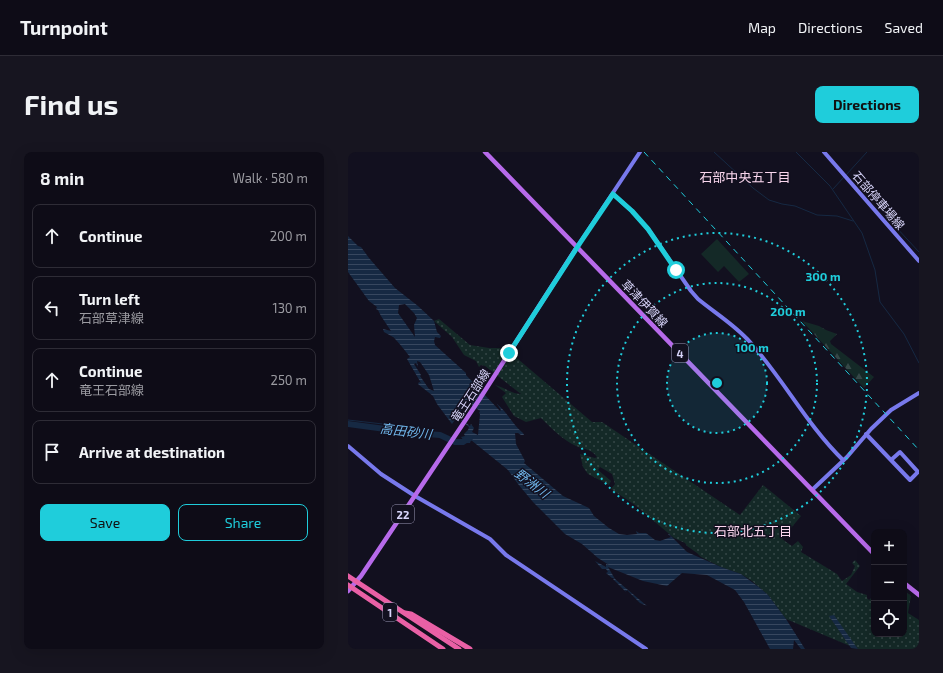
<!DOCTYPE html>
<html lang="en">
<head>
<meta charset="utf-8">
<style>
	body { margin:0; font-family:"Exo 2","Noto Sans JP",sans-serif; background:#171520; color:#f1f3f6 }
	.controls { position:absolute; right:12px; bottom:12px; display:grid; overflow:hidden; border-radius:8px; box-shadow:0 4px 16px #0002 }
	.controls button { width:36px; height:36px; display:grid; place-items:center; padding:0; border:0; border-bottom:1px solid #2e2c36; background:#0e0c17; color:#f1f3f6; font:20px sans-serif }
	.stop { position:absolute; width:12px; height:12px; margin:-9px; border:3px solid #1fcddb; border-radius:50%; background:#fff }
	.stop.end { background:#1fcddb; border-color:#fff; box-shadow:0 1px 4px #0008 }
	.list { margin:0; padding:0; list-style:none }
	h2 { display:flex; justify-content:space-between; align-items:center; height:52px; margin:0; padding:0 16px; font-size:17px }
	h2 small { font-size:13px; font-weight:400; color:#9b9ba1 }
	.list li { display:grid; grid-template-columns:26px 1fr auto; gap:12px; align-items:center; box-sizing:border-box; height:64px; margin:0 8px 8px; padding:0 8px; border:1px solid #2e2c36; border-radius:8px }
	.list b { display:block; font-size:15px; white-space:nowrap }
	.list p { margin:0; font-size:13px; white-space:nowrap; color:#9b9ba1 }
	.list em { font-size:13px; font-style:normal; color:#9b9ba1 }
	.actions { display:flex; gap:8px; padding:12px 16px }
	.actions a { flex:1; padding:9px 0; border:1px solid #1fcddb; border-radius:8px; text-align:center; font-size:14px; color:#1fcddb }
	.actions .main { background:#1fcddb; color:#111 }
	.icon { flex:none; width:22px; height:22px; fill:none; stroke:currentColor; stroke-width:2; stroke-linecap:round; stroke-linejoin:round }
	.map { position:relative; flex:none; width:571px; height:497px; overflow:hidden; border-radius:8px }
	header { display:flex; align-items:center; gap:24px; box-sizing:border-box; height:56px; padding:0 20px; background:#0e0c17; border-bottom:1px solid #2e2c36 }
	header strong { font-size:19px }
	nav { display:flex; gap:22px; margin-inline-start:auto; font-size:14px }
	.intro { display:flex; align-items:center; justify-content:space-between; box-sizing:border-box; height:96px; padding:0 24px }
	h1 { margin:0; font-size:28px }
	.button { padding:10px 18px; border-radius:8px; background:#1fcddb; color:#111; font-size:14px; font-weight:700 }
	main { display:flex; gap:24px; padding:0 24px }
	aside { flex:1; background:#0e0c17; border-radius:8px; box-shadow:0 4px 16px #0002 }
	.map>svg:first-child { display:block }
	.grass { fill:url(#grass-dots) }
	.forest { fill:url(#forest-firs) }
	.pitch { fill:#142927 }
	.water { fill:url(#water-rules); fill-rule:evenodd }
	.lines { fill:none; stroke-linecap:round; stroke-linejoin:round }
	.stream { stroke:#162943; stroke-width:1 }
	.river { stroke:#162943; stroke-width:6 }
	.secondary { stroke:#7879ec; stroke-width:4 }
	.primary { stroke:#b76aea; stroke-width:4.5 }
	.highway { stroke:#e960a5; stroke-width:5 }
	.rail { stroke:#1fcddb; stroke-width:1; stroke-dasharray:6 5; stroke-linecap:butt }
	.route { stroke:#1fcddb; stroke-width:5 }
	.ring { fill:none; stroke:#1fcddb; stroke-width:2; stroke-dasharray:2 4 }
	.labels { text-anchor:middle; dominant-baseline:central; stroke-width:3; stroke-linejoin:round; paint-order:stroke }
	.shield { fill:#12101f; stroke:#9c99b8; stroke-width:1 }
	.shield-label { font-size:11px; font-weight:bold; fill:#d7d4f9 }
	.street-label { font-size:12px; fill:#d7d4f9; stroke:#12101f }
	.neighbourhood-label { font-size:13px; fill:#f9d6ed; stroke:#12101f }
	.water-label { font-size:13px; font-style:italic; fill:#70b6eb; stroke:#12101f }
	.centre { fill:#1fcddb; stroke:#12101f; stroke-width:2 }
	.ring-label { font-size:12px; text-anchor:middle; font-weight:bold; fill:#1fcddb; stroke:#12101f; stroke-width:3; stroke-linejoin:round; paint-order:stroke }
</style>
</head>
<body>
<header>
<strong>Turnpoint</strong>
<nav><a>Map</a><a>Directions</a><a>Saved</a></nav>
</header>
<div class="intro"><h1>Find us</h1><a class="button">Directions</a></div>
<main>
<aside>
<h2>8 min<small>Walk · 580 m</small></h2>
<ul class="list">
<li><svg class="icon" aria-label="ahead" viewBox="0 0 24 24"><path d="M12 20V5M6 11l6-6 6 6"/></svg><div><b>Continue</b></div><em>200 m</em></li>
<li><svg class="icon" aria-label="left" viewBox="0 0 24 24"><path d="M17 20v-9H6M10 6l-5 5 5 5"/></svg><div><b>Turn left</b><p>石部草津線</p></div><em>130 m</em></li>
<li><svg class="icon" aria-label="ahead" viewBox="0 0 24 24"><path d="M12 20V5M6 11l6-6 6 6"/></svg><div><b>Continue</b><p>竜王石部線</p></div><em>250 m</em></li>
<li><svg class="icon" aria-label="arrive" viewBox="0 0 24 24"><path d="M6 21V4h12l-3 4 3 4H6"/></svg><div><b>Arrive at destination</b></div></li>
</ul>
<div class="actions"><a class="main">Save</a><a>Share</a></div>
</aside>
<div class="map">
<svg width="571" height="497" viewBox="0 0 571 497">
	<defs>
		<pattern id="grass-dots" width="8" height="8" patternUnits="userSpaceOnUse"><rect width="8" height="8" fill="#142927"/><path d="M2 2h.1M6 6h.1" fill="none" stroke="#354747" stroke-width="1.8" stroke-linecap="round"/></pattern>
		<pattern id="forest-firs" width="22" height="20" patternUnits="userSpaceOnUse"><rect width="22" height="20" fill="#142927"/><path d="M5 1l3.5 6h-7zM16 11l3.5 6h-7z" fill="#354747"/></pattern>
		<pattern id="water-rules" width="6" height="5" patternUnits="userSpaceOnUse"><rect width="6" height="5" fill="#162943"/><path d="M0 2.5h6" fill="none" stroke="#37475f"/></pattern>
	</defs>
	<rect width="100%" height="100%" fill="#12101f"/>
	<!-- grass -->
	<path class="grass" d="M91 167 122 193 141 196H152L161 203 164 202 244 270H254L392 363 415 333 453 364 434 387 444 394 450 389 455 395 453 400 489 422 494 429 503 423 507 414 504 411 507 408 512 414 498 432 509 440 519 443V446L521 448 526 443V482H556V438L563 444 560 461 571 468V497H510L481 464 502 494 438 467 420 443 404 429 393 422 373 415 353 405 349 401 339 394 337 391 326 386 287 353 263 337 267 332 264 322 252 315 250 318 263 329 261 333 240 322 235 315 232 302 247 306 249 305C242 296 237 298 228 294 215 288 203 276 193 266L178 270 166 264 154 245 158 241 147 233C156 235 164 242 173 242L137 214 133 213 131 215 128 209 116 203 104 185 86 169Z"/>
	<!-- forest -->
	<path class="forest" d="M454 169 471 174 478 178 489 182 482 189 483 192 526 225 516 236Z"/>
	<!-- pitch -->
	<path class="pitch" d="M369 87 401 122 391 130 376 114 370 120 353 102Z"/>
	<!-- water -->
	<g class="water">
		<path d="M0 84 10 94 13 95 21 106 47 136 70 154 86 169 89 180 93 184 92 186 87 185 86 189 87 193 118 221V223L152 259 153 258 149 252C159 260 165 273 175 281L176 283H173L170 281H167L168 292 177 309 176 311 215 344 241 356 246 364 261 376 271 382 279 383 289 382 288 379 291 381H298L307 388 312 389 323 385 320 382H321L339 400 373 415 393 422 412 436 420 443 438 467 457 497H453L446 488 445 497H422L396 450 387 438 359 423 334 421 319 434 295 429 260 415 267 427 299 454 292 451 279 438V439L277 438 278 440 265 427 266 426H264L258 421 260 420 258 417H254L247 409 258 415V412L261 413 250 406 234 392 217 382 185 350 170 332 160 318 123 288 122 291H118L113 285 117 284 116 282 120 278 121 275 109 265 104 272 89 252 85 244 70 232 71 230 73 231 59 207 62 205C60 202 47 186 45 185 42 183 39 182 36 180L35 177 43 179 33 164 30 158 28 157 29 155 21 149 0 120ZM57 152 66 161 69 166 66 173 67 185 50 161 51 153ZM69 209 72 210 81 223 86 239 81 237 72 224 73 223 66 212 68 211 70 215ZM118 249 132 259 131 261 132 262 130 283 124 280 126 276 123 272 122 274 110 265 116 254 114 253Z"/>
		<path d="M486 463 507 493 510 497 503 496 481 464Z"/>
	</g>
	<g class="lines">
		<!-- stream -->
		<g class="stream">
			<path d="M366 0 405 36 421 48 434 52 447 54 469 63 489 64 505 69"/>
			<path d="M448 0 482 34 514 81 527 118 532 150 556 182 571 211"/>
			<path d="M498 23 519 0"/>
			<path d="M485 37 496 25"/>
			<path d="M541 65 547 74 571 100"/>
			<path d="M0 268 35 272 39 277"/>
		</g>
		<!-- river -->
		<path class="river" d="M0 272 67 281 92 283 107 290H115L121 286H122"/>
		<!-- secondary -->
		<g class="secondary">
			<path d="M476 0 571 109"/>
			<path d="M265 42 284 59 300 77 343 139 350 147C367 161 387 173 402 190 436 228 459 273 495 308"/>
			<path d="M229 95 292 0"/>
			<path d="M518 282 562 328 570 320 552 300 543 308"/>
			<path d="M0 294 33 322 67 344 142 387 158 403 298 497"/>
			<path d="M464 338 499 305 523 277 543 258 571 241"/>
		</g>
		<!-- primary -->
		<g class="primary">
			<path d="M137 0 526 402"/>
			<path d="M556 431 571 443"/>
			<path d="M0 439 13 424 131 248 229 95"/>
		</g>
		<!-- highway -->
		<g class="highway">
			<path d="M0 424 111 497"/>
			<path d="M0 433 95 497"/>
			<path d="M57 461 63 462 122 497"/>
		</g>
		<!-- rail -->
		<path class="rail" d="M296 0 571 298"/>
	</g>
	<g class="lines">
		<!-- route -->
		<path class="route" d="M161 201 232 91 265 42 284 59 300 77 328 118"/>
	</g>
	<!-- distance rings -->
	<circle cx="369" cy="231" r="50" fill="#1fcddb" fill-opacity=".12"/>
	<g class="ring">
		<circle cx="369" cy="231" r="50"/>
		<circle cx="369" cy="231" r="100"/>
		<circle cx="369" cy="231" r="150"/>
	</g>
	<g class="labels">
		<!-- shield labels -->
		<g class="shield">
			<rect x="324" y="192" width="16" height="18" rx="3"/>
			<rect x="44" y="353" width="22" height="18" rx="3"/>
			<rect x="35" y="451" width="14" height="18" rx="3"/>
		</g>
		<g class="shield-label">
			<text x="332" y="201">4</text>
			<text x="55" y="362">22</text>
			<text x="42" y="460">1</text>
		</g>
		<!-- street labels -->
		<g class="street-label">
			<text transform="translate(531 48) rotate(49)">石部停車場線</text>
			<text transform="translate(297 151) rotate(46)">草津伊賀線</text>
			<text transform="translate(122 243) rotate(-57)">竜王石部線</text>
		</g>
		<!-- neighbourhood labels -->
		<g class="neighbourhood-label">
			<text x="397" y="25">石部中央五丁目</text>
			<text x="405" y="379">石部北五丁目</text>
		</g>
		<!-- water labels -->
		<g class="water-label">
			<text transform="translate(58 279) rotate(7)">高田砂川</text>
			<text transform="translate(184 331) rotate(37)">野洲川</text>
		</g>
	</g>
	<circle cx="369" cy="231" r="6" class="centre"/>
	<g class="ring-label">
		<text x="475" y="129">300 m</text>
		<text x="440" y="164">200 m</text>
		<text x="404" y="200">100 m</text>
	</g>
</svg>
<div class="controls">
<button>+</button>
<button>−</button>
<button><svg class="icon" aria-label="locate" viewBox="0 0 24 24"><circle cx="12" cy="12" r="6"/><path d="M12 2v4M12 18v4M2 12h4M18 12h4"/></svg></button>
</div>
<div class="stop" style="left:328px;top:118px"></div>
<div class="stop end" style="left:161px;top:201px"></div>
</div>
</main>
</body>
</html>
